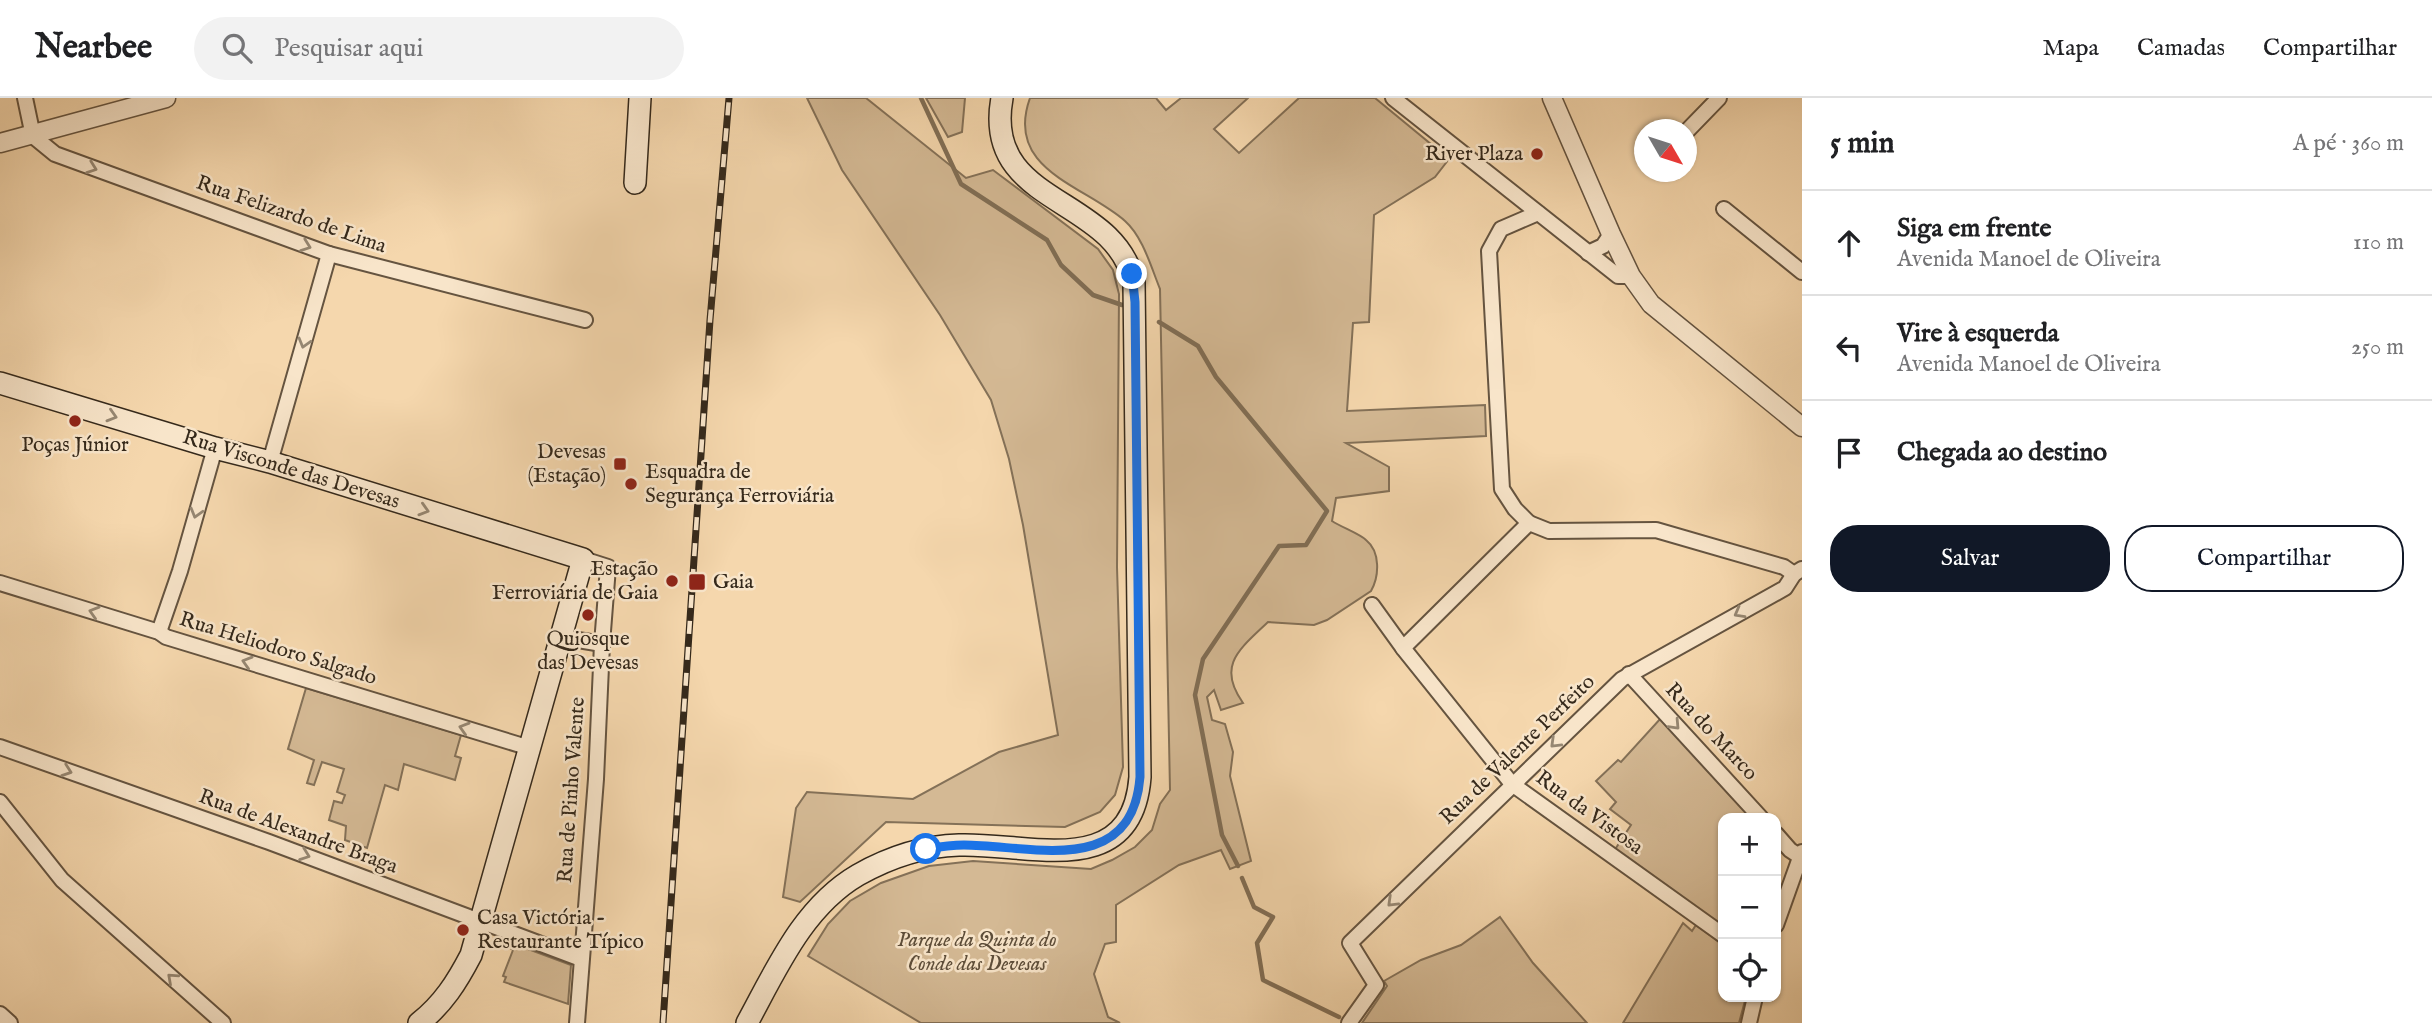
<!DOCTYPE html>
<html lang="pt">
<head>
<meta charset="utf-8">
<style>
	body { margin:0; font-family:"IM FELL English",serif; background:#f2f2f2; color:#202124 }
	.controls { position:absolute; right:21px; bottom:21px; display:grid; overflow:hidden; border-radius:14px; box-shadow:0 2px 5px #0004 }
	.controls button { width:63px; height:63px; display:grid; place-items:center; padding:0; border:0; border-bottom:2px solid #e0e0e0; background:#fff; color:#202124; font:35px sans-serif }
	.compass { position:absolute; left:1634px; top:21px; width:63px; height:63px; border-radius:50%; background:#fff; box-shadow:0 2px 5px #0004; rotate:129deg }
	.stop { position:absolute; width:21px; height:21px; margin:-16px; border:5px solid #1a73e8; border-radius:50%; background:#fff }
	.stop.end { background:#1a73e8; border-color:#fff; box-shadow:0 2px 7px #0008 }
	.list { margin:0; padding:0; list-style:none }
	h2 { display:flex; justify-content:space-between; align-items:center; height:91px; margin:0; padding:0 28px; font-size:30px }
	h2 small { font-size:23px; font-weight:400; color:#757577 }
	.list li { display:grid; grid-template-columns:46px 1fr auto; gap:21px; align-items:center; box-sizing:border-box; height:105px; padding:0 28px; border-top:2px solid #e0e0e0 }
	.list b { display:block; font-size:26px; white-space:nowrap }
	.list p { margin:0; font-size:23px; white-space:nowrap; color:#757577 }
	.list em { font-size:23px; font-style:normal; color:#757577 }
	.actions { display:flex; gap:14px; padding:21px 28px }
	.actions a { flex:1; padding:16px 0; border:2px solid #111827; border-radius:28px; text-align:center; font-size:24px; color:#111827 }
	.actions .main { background:#111827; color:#fff }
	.icon { flex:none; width:38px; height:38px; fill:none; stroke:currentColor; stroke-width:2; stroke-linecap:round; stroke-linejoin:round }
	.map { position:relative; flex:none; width:1802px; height:925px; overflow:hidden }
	header { display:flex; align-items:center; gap:42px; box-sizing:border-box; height:98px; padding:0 35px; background:#fff; border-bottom:2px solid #e0e0e0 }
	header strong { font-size:33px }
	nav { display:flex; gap:38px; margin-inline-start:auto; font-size:24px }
	.search { width:490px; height:63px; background:#f2f2f2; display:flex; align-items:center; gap:18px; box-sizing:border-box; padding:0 24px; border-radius:38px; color:#757577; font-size:26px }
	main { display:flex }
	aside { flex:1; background:#fff }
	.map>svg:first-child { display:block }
	.green { fill:#d4b994; stroke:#847158; stroke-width:2 }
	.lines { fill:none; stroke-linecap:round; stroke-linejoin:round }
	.stream { stroke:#816e55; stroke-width:4.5 }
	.minor-casing { stroke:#655440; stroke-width:18 }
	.tertiary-casing { stroke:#655440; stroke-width:21 }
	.secondary-casing { stroke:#35291b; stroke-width:24 }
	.minor { stroke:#f8e5ca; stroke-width:14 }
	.tertiary { stroke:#f8e5ca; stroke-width:18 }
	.secondary { stroke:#f8e5ca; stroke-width:21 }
	.rail-casing { stroke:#35291b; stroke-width:7 }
	.rail { stroke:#f8e5ca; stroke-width:4.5; stroke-dasharray:13; stroke-linecap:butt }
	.oneway { stroke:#968772 }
	.route { stroke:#1a73e8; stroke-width:9 }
	.poi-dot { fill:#8f2418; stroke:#f8e5ca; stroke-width:2.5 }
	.labels { text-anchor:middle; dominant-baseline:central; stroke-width:5; stroke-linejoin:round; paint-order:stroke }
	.poi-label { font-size:21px; fill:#35291b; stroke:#f8e5ca; text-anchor:end }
	.street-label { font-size:21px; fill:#35291b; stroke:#f8e5ca }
	.park-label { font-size:21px; font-style:italic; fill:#5d4d39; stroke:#f8e5ca }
</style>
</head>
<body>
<header>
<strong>Nearbee</strong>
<div class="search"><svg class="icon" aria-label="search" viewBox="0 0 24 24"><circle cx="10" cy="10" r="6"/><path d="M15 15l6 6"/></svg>Pesquisar aqui</div>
<nav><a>Mapa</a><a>Camadas</a><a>Compartilhar</a></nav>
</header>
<main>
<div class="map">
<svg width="1802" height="925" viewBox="0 0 1802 925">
	<rect width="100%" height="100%" fill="#f5d7ad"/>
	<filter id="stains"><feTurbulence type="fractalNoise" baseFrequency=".00286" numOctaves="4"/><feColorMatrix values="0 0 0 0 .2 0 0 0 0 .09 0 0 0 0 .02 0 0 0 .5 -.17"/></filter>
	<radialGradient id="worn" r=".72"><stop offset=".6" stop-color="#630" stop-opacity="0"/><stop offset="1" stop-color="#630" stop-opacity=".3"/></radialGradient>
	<!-- green -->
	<g class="green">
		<path d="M807 0H866L966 80 993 72 1098 151 1113 172 1119 196 1117 469 1123 669 1115 697 1100 714 1065 729 886 724 800 804 783 799 796 710 807 694 913 701 999 654 1058 637 1023 427 1009 361 991 302 940 217 842 72Z"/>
		<path d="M926 0H965L962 34 948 39Z"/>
		<path d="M1030 0H1156L1166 12 1181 0H1248L1214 31 1239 55 1299 0H1375L1449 61 1435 79 1374 117 1369 224 1353 225 1347 313 1485 307 1486 338 1346 345 1389 369V393L1336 400 1332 423C1341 429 1360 436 1366 442 1381 454 1379 479 1371 493L1327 522 1314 527 1268 524C1240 551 1216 567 1243 605L1221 612 1214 592 1207 599 1212 622 1225 626 1233 654 1230 678 1251 763 1230 771 1221 752 1179 767 1116 807V844L1105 846 1094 876 1108 919 1120 925H921L808 858 828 826 850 803 881 785 929 768 973 763 1091 771 1112 762 1135 749 1152 732 1160 706 1170 692 1160 191C1151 169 1143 139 1125 123 1084 87 1004 72 1030 0Z"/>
		<path d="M306 590 461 637 455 658 461 660 455 682 404 666 398 692 385 687 367 750 345 742 346 728 329 722 334 703 342 705 345 697 337 694 344 671 322 664 314 687 307 685 314 662 288 651Z"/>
		<path d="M1661 620 1754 720H1723V833L1614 753 1631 727 1610 711 1616 704 1596 683 1618 662 1621 664Z"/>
		<path d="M1500 819 1533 865 1587 925H1362L1387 888 1384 883 1421 862 1461 847Z"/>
		<path d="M1683 825 1692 833 1696 827 1723 847V899H1746L1739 925H1623Z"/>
		<path d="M512 845 571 867 568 906 504 884 506 879 503 878 513 852 510 850Z"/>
	</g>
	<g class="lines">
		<!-- stream -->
		<g class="stream">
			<path d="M921 0 961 86 1047 142 1061 167 1093 197 1122 207"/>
			<path d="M1159 224 1198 248 1216 279 1327 413 1306 447 1279 448 1203 561 1195 597 1222 737 1238 768"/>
			<path d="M1242 780 1254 809 1273 819 1257 845 1263 882 1339 919"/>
		</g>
		<defs>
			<g id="minor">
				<path d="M25 0 33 38 55 56 329 156 585 222"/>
				<path d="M1393 0 1618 178H1631"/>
				<path d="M1686 34 1719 0"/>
				<path d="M1724 111 1802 174"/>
				<path d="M1588 155 1603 148 1611 136"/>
				<path d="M270 364 329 156"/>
				<path d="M1529 425 1515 411 1502 391 1489 153 1501 131 1538 115"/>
				<path d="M0 485 159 534 166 539 530 650"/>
				<path d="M1372 507 1403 550 1512 686 1723 837"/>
				<path d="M159 534 180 473 215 350"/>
				<path d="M560 539 602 546 608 469 583 461"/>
				<path d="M1403 550 1529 425 1549 433 1656 432 1784 469 1794 476"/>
				<path d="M1629 576 1761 720"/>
				<path d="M0 649 269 744 581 861"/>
				<path d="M0 704 62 782 223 925"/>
				<path d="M1776 736 1790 752 1802 760"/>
				<path d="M1776 827 1802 754"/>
				<path d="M0 916 10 925"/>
				<path d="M577 925 596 681 602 546"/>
				<path d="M1349 925 1376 887 1350 845 1622 581 1785 490 1794 476 1802 471"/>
				<path d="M1749 925 1755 899"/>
			</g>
			<g id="tertiary">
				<path d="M1552 0 1611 136 1631 178 1651 206 1802 329"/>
				<path d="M0 45 166 0"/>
			</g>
			<g id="secondary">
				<path d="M635 85 640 0"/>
				<path d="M0 285 215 350 270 364 583 461 471 857C457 884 443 906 419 925"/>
				<path d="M747 925C776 872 803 809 858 777 888 760 924 748 959 747 1026 744 1132 785 1140 679L1134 185C1115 96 982 109 1002 0"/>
			</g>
		</defs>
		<!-- minor casing -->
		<use href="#minor" class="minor-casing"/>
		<!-- tertiary casing -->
		<use href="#tertiary" class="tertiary-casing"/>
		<!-- secondary casing -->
		<use href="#secondary" class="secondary-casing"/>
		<!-- minor -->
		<use href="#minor" class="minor"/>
		<!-- tertiary -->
		<use href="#tertiary" class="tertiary"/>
		<!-- secondary -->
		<use href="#secondary" class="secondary"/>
		<defs>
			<path id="rail" d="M663 925 710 222 729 0"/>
		</defs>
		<!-- rail casing -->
		<use href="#rail" class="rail-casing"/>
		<!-- rail -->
		<use href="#rail" class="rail"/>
	</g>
	<!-- one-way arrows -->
	<defs><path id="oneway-chevron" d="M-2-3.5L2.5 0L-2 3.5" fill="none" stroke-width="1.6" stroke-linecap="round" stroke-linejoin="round" transform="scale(1.75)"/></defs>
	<g class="oneway">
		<use href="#oneway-chevron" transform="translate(92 70) rotate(20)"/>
		<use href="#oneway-chevron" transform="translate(306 148) rotate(20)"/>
		<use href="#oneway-chevron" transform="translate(304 245) rotate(106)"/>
		<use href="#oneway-chevron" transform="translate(112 318) rotate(17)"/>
		<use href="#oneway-chevron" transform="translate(424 412) rotate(17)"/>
		<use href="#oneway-chevron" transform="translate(196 415) rotate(106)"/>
		<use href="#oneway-chevron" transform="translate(94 514) rotate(-163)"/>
		<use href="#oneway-chevron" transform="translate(1739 515) rotate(151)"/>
		<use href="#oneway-chevron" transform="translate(247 564) rotate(-163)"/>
		<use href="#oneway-chevron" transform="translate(1675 627) rotate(47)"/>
		<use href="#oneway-chevron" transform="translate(464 630) rotate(-163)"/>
		<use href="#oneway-chevron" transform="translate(1555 645) rotate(136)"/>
		<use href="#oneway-chevron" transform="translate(67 673) rotate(19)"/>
		<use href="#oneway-chevron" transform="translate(305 757) rotate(20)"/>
		<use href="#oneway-chevron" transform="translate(1392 804) rotate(136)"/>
		<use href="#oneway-chevron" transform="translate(172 880) rotate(-138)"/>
	</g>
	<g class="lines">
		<!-- route -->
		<path class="route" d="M926 751C938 749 951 747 964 747 1031 747 1132 781 1140 679L1135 204 1132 176"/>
	</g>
	<!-- markers -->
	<g class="poi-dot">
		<circle cx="1537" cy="56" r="7"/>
		<circle cx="75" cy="323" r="7"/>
		<rect x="613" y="359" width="14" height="14" rx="3.5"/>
		<circle cx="631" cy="386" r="7"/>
		<circle cx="672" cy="483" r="7"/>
		<rect x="688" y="475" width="18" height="18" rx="3.5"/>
		<circle cx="588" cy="517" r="7"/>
		<circle cx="463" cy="832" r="7"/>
	</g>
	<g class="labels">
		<!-- poi labels -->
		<g class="poi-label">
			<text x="1523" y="56">River Plaza</text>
			<text x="75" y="347" text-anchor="middle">Poças Júnior</text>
			<text x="606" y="354">Devesas<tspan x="606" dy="24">(Estação)</tspan></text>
			<text x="645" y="374" text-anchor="start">Esquadra de<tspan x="645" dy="24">Segurança Ferroviária</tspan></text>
			<text x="658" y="471">Estação<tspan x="658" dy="24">Ferroviária de Gaia</tspan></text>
			<text x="713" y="484" text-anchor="start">Gaia</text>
			<text x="588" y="541" text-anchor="middle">Quiosque<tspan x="588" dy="24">das Devesas</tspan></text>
			<text x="477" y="820" text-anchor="start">Casa Victória -<tspan x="477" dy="24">Restaurante Típico</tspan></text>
		</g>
		<!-- street labels -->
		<g class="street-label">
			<text transform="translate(291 117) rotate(19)">Rua Felizardo de Lima</text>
			<text transform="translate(291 372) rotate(17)">Rua Visconde das Devesas</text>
			<text transform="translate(278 551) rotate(17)">Rua Heliodoro Salgado</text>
			<text transform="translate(1711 634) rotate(47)">Rua do Marco</text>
			<text transform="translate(1518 652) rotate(-44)">Rua de Valente Perfeito</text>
			<text transform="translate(572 692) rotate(-86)">Rua de Pinho Valente</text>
			<text transform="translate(1589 715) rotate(36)">Rua da Vistosa</text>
			<text transform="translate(298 734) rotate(20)">Rua de Alexandre Braga</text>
		</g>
		<!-- park labels -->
		<g class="park-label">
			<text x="977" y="842">Parque da Quinta do<tspan x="977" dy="24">Conde das Devesas</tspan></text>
		</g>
	</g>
	<rect width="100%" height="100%" filter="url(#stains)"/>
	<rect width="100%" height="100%" fill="url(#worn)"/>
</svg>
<div class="controls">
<button>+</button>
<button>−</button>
<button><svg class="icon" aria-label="locate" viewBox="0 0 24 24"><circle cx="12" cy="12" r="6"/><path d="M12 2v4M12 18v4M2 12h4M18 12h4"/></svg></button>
</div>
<svg class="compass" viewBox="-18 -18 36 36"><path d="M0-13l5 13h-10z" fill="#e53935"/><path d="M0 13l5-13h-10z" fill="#757577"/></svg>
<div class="stop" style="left:926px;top:751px"></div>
<div class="stop end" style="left:1132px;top:176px"></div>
</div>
<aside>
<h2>5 min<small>A pé · 360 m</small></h2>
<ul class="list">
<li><svg class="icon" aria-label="ahead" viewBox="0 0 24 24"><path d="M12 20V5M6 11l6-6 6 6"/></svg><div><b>Siga em frente</b><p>Avenida Manoel de Oliveira</p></div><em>110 m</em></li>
<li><svg class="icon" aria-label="left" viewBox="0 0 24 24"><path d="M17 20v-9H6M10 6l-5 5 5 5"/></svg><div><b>Vire à esquerda</b><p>Avenida Manoel de Oliveira</p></div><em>250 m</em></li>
<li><svg class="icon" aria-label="arrive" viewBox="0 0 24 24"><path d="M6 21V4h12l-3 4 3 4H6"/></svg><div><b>Chegada ao destino</b></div></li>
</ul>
<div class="actions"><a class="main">Salvar</a><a>Compartilhar</a></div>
</aside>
</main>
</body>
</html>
